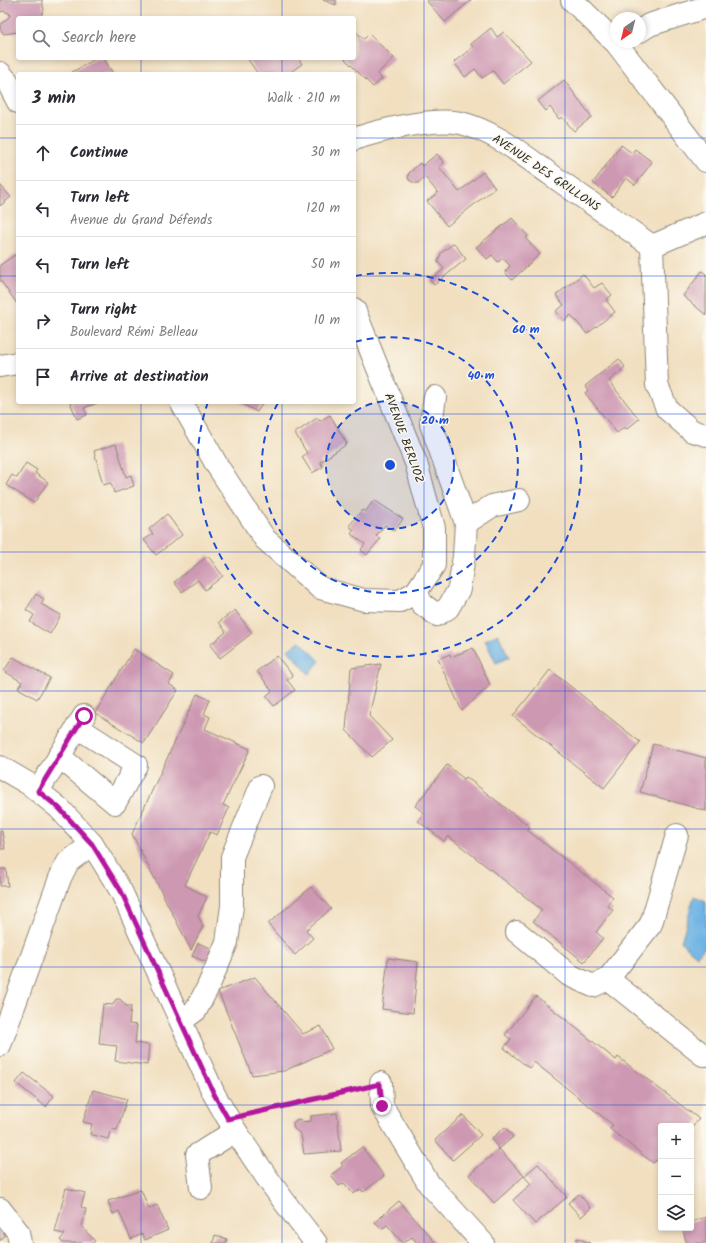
<!DOCTYPE html>
<html lang="en">
<head>
<meta charset="utf-8">
<style>
	body { margin:0; font-family:Kalam,sans-serif; background:#f7f7f7; color:#2b2b33 }
	.controls { position:absolute; right:12px; bottom:12px; display:grid; overflow:hidden; border-radius:4px; box-shadow:0 2px 6px #0003 }
	.controls button { width:36px; height:36px; display:grid; place-items:center; padding:0; border:0; border-bottom:1px solid #e1e1e2; background:#fff; color:#2b2b33; font:20px sans-serif }
	.compass { position:absolute; left:610px; top:12px; width:36px; height:36px; border-radius:50%; background:#fff; box-shadow:0 2px 6px #0003; rotate:215deg }
	.stop { position:absolute; width:12px; height:12px; margin:-9px; border:3px solid #b5179e; border-radius:50%; background:#fff }
	.stop.end { background:#b5179e; border-color:#fff; box-shadow:0 1px 4px #0008 }
	.list { margin:0; padding:0; list-style:none }
	h2 { display:flex; justify-content:space-between; align-items:center; height:52px; margin:0; padding:0 16px; font-size:17px }
	h2 small { font-size:13px; font-weight:400; color:#7c7c81 }
	.list li { display:grid; grid-template-columns:26px 1fr auto; gap:12px; align-items:center; box-sizing:border-box; height:56px; padding:0 16px; border-top:1px solid #e1e1e2 }
	.list b { display:block; font-size:15px; white-space:nowrap }
	.list p { margin:0; font-size:13px; white-space:nowrap; color:#7c7c81 }
	.list em { font-size:13px; font-style:normal; color:#7c7c81 }
	.icon { flex:none; width:22px; height:22px; fill:none; stroke:currentColor; stroke-width:2; stroke-linecap:round; stroke-linejoin:round }
	.map { position:relative; flex:none; width:706px; height:1243px; overflow:hidden }
	.search { position:absolute; background:#fff; box-shadow:0 2px 6px #0003; left:16px; top:16px; width:340px; height:44px; display:flex; align-items:center; gap:10px; box-sizing:border-box; padding:0 14px; border-radius:4px; color:#7c7c81; font-size:15px }
	.panel { position:absolute; background:#fff; box-shadow:0 2px 6px #0003; left:16px; top:72px; width:340px; height:332px; border-radius:4px }
	.map>svg:first-child { display:block }
	.water { fill:#6eb3e4; stroke:#4c6f88 }
	.building { fill:#cd98b2 }
	.lines { fill:none; stroke-linecap:round; stroke-linejoin:round }
	.minor-casing { stroke:#8e8576; stroke-width:24 }
	.path { stroke:#8e8576; stroke-width:2.5; stroke-dasharray:3 3; stroke-linecap:butt }
	.minor { stroke:#fff; stroke-width:22 }
	.route { stroke:#b5179e; stroke-width:5 }
	.grid { fill:none; stroke:#1d4ed8; stroke-width:1; stroke-opacity:0.55 }
	.ring { fill:none; stroke:#1d4ed8; stroke-width:2; stroke-dasharray:7 5 }
	.labels { text-anchor:middle; dominant-baseline:central; stroke-width:3; stroke-linejoin:round; paint-order:stroke }
	.street-label { font-size:12px; fill:#2b2b2b; stroke:#fbf7ec }
	.centre { fill:#1d4ed8; stroke:#fbf7ec; stroke-width:2 }
	.ring-label { font-size:12px; text-anchor:middle; font-weight:bold; fill:#1d4ed8; stroke:#fbf7ec; stroke-width:3; stroke-linejoin:round; paint-order:stroke }
</style>
</head>
<body>
<div class="map">
<svg width="706" height="1243" viewBox="0 0 706 1243">
	<rect width="100%" height="100%" fill="#fbf7ec"/>
	<filter id="ink" filterUnits="userSpaceOnUse"><feTurbulence type="fractalNoise" baseFrequency=".025" numOctaves="2"/><feDisplacementMap in="SourceGraphic" scale="8" xChannelSelector="R" yChannelSelector="G"/><feConvolveMatrix kernelMatrix="1 2 1 2 8 2 1 2 1" color-interpolation-filters="sRGB"/></filter>
	<filter id="wash" filterUnits="userSpaceOnUse"><feTurbulence type="fractalNoise" baseFrequency=".012" numOctaves="4" result="noise"/><feDisplacementMap in="SourceGraphic" scale="16" xChannelSelector="R" yChannelSelector="G"/><feGaussianBlur stdDeviation="0.9" result="paint"/><feColorMatrix in="noise" values="0 0 0 0 0 0 0 0 0 0 0 0 0 0 0 0 0 1.4 0 .05"/><feComposite in="paint" operator="in"/></filter>
	<g filter="url(#wash)">
		<rect width="100%" height="100%" fill="#f1dfc0"/>
		<!-- water -->
		<g class="water">
			<path d="M498 634 509 657 496 663 485 640Z"/>
			<path d="M300 641 320 661 309 674 288 650Z"/>
			<path d="M694 896 706 901V946L697 956 681 942Z"/>
		</g>
		<g id="blocks">
			<!-- building -->
			<g class="building">
				<path d="M0 0H42L44 10 40 18H18V32L4 34 0 29V25L10 16 9 13 2 11 0 13Z"/>
				<path d="M323 0H336V5Z"/>
				<path d="M426 0H471L445 22Z"/>
				<path d="M491 28 497 37 504 32 531 61 503 84 493 71 482 78 475 69 465 77 454 62 473 47 471 44Z"/>
				<path d="M355 31 364 39 369 34 394 58 377 74 382 79 373 87 344 58H354Z"/>
				<path d="M97 58H104L113 74H74L72 72Z"/>
				<path d="M247 58H298L302 64 288 74H258Z"/>
				<path d="M564 80 592 117 574 131 562 117 559 119 550 107 546 111 538 101Z"/>
				<path d="M621 145 632 153 635 149 652 162 635 185 626 178 612 197 593 183Z"/>
				<path d="M437 154 444 163 439 167 459 192 483 172 495 188 447 226 427 201 438 193 425 177 418 183H415L409 180 408 176 409 173 420 163 422 166Z"/>
				<path d="M0 185 11 197 0 206Z"/>
				<path d="M512 218 528 236 526 239 540 254 512 280 505 272 510 266 503 258 498 262 492 255 487 259 476 247Z"/>
				<path d="M454 243 466 259 434 285 430 280 444 269 438 262 441 253Z"/>
				<path d="M18 253V305L0 280V265Z"/>
				<path d="M702 271 706 274V315L683 296Z"/>
				<path d="M583 274 594 288 602 283 612 295 606 300 615 312 587 334 571 315 564 321 556 311 564 305 556 295Z"/>
				<path d="M619 359 625 367 609 381 639 419 627 429 625 427 617 433 585 393 588 390 585 386Z"/>
				<path d="M70 402H100L84 408 87 415 77 419Z"/>
				<path d="M239 402H263L257 412Z"/>
				<path d="M330 415 347 444 320 462 323 467 312 473 302 457 307 453 295 433 317 418 320 421Z"/>
				<path d="M116 444 126 477 131 475 134 486 114 493 111 483 103 485 94 451Z"/>
				<path d="M26 463 37 470 35 473 48 482 34 503 6 485 12 475 17 478Z"/>
				<path d="M374 500 403 519 394 531 385 525 376 536 380 539 367 555 361 550 365 544 351 534 354 530 349 526 362 510 365 512Z"/>
				<path d="M167 514 182 535 156 555 144 540 153 534 149 529Z"/>
				<path d="M208 556 223 576 205 590 198 580 182 592 174 582Z"/>
				<path d="M36 594 44 599 41 604 61 615 50 634 30 622 34 615 26 610Z"/>
				<path d="M235 610 252 633 220 658 210 645 226 632 219 622Z"/>
				<path d="M473 648 490 685 462 711 438 659 450 654 451 657Z"/>
				<path d="M134 649 174 675 169 684 178 690 144 743 95 713Z"/>
				<path d="M277 656 293 676 287 680 295 690 274 706 266 696 272 691 257 671Z"/>
				<path d="M13 657 50 678 37 699 18 688 22 682 4 671Z"/>
				<path d="M381 664 369 716 392 740 372 757 346 730 351 668Z"/>
				<path d="M550 670 640 742 604 788 513 716Z"/>
				<path d="M197 694 210 700 204 714 210 717 205 729 250 749 223 805 229 808 217 835 210 832 185 885 207 897 198 916 203 926 191 950 132 834Z"/>
				<path d="M653 744 706 758V811L640 792Z"/>
				<path d="M447 765 464 779 466 777 530 827 527 830 613 897 607 905 613 910 596 932 603 938 584 962 533 921 542 910 448 836 444 841 418 821 424 813 415 806Z"/>
				<path d="M0 831H2L5 849H0Z"/>
				<path d="M0 869H6L8 886H0Z"/>
				<path d="M311 887 331 909 306 930 313 938 295 955 268 924Z"/>
				<path d="M198 943 213 949 206 962 192 956Z"/>
				<path d="M388 958 418 962 413 1013 382 1009Z"/>
				<path d="M255 977 303 1034 321 1026 332 1049 284 1071 252 1075 218 991Z"/>
				<path d="M536 996 616 1060 618 1057 699 1119 691 1129V1126H661V1165L656 1160 653 1163 610 1129 613 1125 534 1062 529 1068 504 1048 511 1039 505 1035Z"/>
				<path d="M116 999H120L126 1006H131L129 1024 137 1025 135 1043 149 1045 147 1065 115 1061 117 1046 99 1044 103 1004 113 1005Z"/>
				<path d="M24 1073 54 1096 46 1107 16 1083Z"/>
				<path d="M93 1090 127 1099 117 1130 111 1129 108 1139 90 1134 92 1124 83 1122Z"/>
				<path d="M337 1113 341 1151 304 1154 301 1134 294 1129 293 1123 296 1120 301 1119V1122L311 1121V1116Z"/>
				<path d="M463 1115 481 1135 453 1160 435 1140Z"/>
				<path d="M505 1127 513 1137 499 1149 524 1176 538 1164 567 1197 535 1224 513 1200 531 1184 524 1176 494 1203 469 1175 499 1149 491 1139Z"/>
				<path d="M362 1147 384 1176 363 1192 361 1189 353 1194 344 1183 339 1186 331 1175 343 1166 341 1163Z"/>
				<path d="M66 1188 85 1193 81 1207 86 1209 82 1227 95 1241 93 1243H63L60 1240 65 1234 55 1232Z"/>
				<path d="M141 1190 149 1209 157 1205 168 1230 145 1240 142 1234 131 1239 119 1211 113 1214 108 1201Z"/>
				<path d="M579 1194 591 1208 581 1217 568 1203Z"/>
				<path d="M399 1201 436 1243H417L412 1237 403 1243 387 1225 382 1229 375 1222Z"/>
				<path d="M706 1217V1243H687L682 1228H691V1222Z"/>
				<path d="M0 1226 10 1229 0 1241Z"/>
				<path d="M215 1235 227 1239 226 1243H213Z"/>
				<path d="M577 1238 590 1243H576Z"/>
			</g>
		</g>
	</g>
	<g filter="url(#ink)">
		<use href="#blocks" fill-opacity="0" stroke="#8e8576" stroke-width="1"/>
		<g class="lines">
			<defs>
				<g id="minor">
					<path d="M572 0 617 44 706 161"/>
					<path d="M640 31 649 25 706 7"/>
					<path d="M0 73 7 81 18 102"/>
					<path d="M354 139C381 130 434 117 461 123 494 131 523 155 550 174 584 198 618 222 652 246L706 223"/>
					<path d="M652 246 657 385 667 409 692 431 706 435"/>
					<path d="M0 366 18 363"/>
					<path d="M181 402 218 467 265 539 320 588 364 600 400 601 416 592 434 565V528L416 463 354 309"/>
					<path d="M466 523 492 506 519 500"/>
					<path d="M416 592 422 604 437 615 448 608 459 589 464 556 466 523 431 424 435 397"/>
					<path d="M59 756 115 803 136 765 77 727"/>
					<path d="M0 767 29 784 59 808 92 844 121 891 214 1094C243 1147 278 1195 316 1243"/>
					<path d="M38 791 84 716"/>
					<path d="M517 932 569 975 593 986 608 979 703 1055H706"/>
					<path d="M608 979 651 924 677 835"/>
					<path d="M181 1021 196 1010 208 987 227 942 232 906V857L261 786"/>
					<path d="M0 1045 60 878 68 862 92 844"/>
					<path d="M381 1083 382 1106 429 1184 483 1243"/>
					<path d="M201 1188 197 1155 235 1131"/>
					<path d="M0 1209 18 1232 20 1243"/>
				</g>
			</defs>
			<!-- minor casing -->
			<use href="#minor" class="minor-casing"/>
			<!-- path -->
			<path class="path" d="M251 1114 361 1088"/>
			<!-- minor -->
			<use href="#minor" class="minor"/>
		</g>
	</g>
	<g class="lines" filter="url(#ink)">
		<!-- route -->
		<path class="route" d="M84 716 38 791 59 808 92 844 121 891 214 1094 228 1119 380 1084 382 1106"/>
	</g>
	<!-- grid -->
	<path class="grid" d="M141 0V18M282 0V18M424 0V1243M565 0V1243M141 58V74M282 58V74M0 138H18M354 138H706M0 276H18M354 276H706M141 402V1243M282 402V1243M0 414H706M0 552H706M0 691H706M0 829H706M0 967H706M0 1105H706"/>
	<!-- distance rings -->
	<circle cx="390" cy="465" r="64" fill="#1d4ed8" fill-opacity=".12"/>
	<g class="ring">
		<circle cx="390" cy="465" r="64"/>
		<path d="M355 342A128 128 0 1 1 278 403"/>
		<path d="M355 276A192 192 0 1 1 208 402"/>
	</g>
	<g class="labels">
		<!-- street labels -->
		<g class="street-label">
			<text transform="translate(546 173) rotate(34)">AVENUE DES GRILLONS</text>
			<text transform="translate(404 438) rotate(70)">AVENUE BERLIOZ</text>
		</g>
	</g>
	<circle cx="390" cy="465" r="6" class="centre"/>
	<g class="ring-label">
		<text x="526" y="333">60 m</text>
		<text x="481" y="379">40 m</text>
		<text x="435" y="424">20 m</text>
	</g>
</svg>
<div class="controls">
<button>+</button>
<button>−</button>
<button><svg class="icon" aria-label="layers" viewBox="0 0 24 24"><path d="M12 4l9 5-9 5-9-5zM3 14l9 5 9-5"/></svg></button>
</div>
<svg class="compass" viewBox="-18 -18 36 36"><path d="M0-13l5 13h-10z" fill="#e53935"/><path d="M0 13l5-13h-10z" fill="#7c7c81"/></svg>
<div class="stop" style="left:84px;top:716px"></div>
<div class="stop end" style="left:382px;top:1106px"></div>
<div class="search"><svg class="icon" aria-label="search" viewBox="0 0 24 24"><circle cx="10" cy="10" r="6"/><path d="M15 15l6 6"/></svg>Search here</div>
<section class="panel">
<h2>3 min<small>Walk · 210 m</small></h2>
<ul class="list">
<li><svg class="icon" aria-label="ahead" viewBox="0 0 24 24"><path d="M12 20V5M6 11l6-6 6 6"/></svg><div><b>Continue</b></div><em>30 m</em></li>
<li><svg class="icon" aria-label="left" viewBox="0 0 24 24"><path d="M17 20v-9H6M10 6l-5 5 5 5"/></svg><div><b>Turn left</b><p>Avenue du Grand Défends</p></div><em>120 m</em></li>
<li><svg class="icon" aria-label="left" viewBox="0 0 24 24"><path d="M17 20v-9H6M10 6l-5 5 5 5"/></svg><div><b>Turn left</b></div><em>50 m</em></li>
<li><svg class="icon" aria-label="right" viewBox="0 0 24 24"><path d="M7 20v-9h11M14 6l5 5-5 5"/></svg><div><b>Turn right</b><p>Boulevard Rémi Belleau</p></div><em>10 m</em></li>
<li><svg class="icon" aria-label="arrive" viewBox="0 0 24 24"><path d="M6 21V4h12l-3 4 3 4H6"/></svg><div><b>Arrive at destination</b></div></li>
</ul>
</section>
</div>
</body>
</html>
